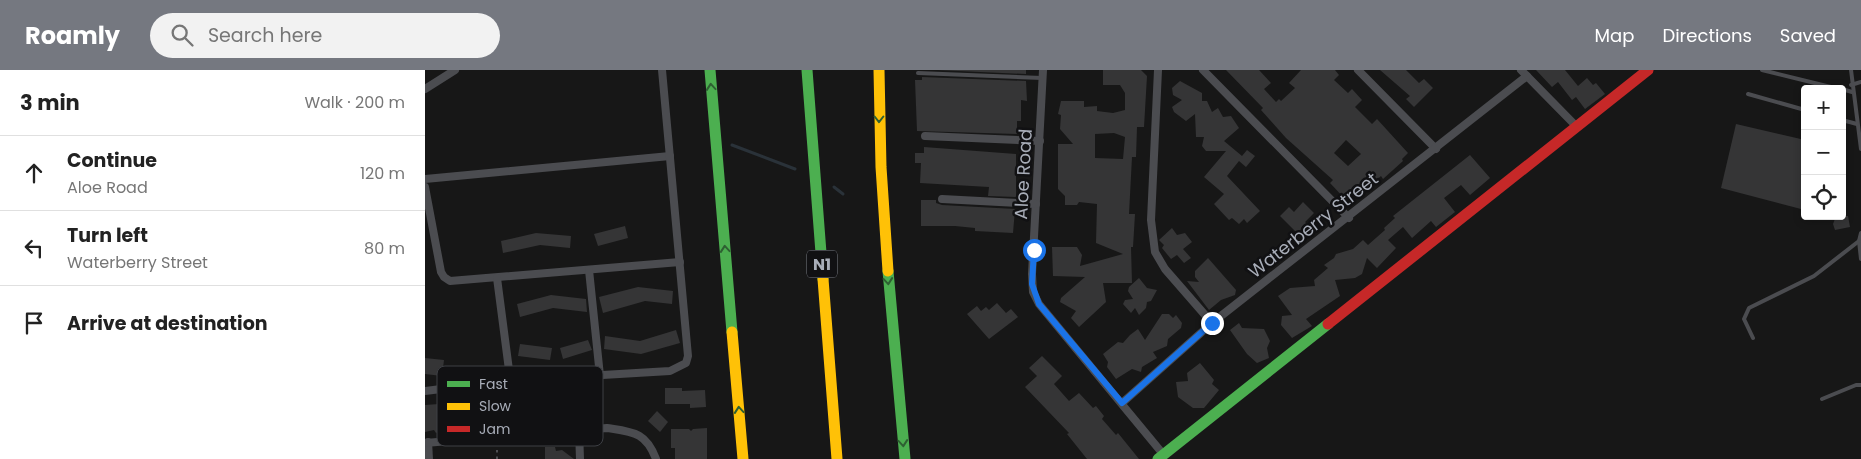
<!DOCTYPE html>
<html lang="en">
<head>
<meta charset="utf-8">
<style>
	body { margin:0; font-family:Poppins,sans-serif; background:#f2f2f2; color:#222 }
	.controls { position:absolute; right:15px; top:15px; display:grid; overflow:hidden; border-radius:5px; box-shadow:0 2px 8px #0003 }
	.controls button { width:45px; height:45px; display:grid; place-items:center; padding:0; border:0; border-bottom:1px solid #e0e0e0; background:#fff; color:#222; font:25px sans-serif }
	.stop { position:absolute; width:15px; height:15px; margin:-11px; border:4px solid #1a73e8; border-radius:50%; background:#fff }
	.stop.end { background:#1a73e8; border-color:#fff; box-shadow:0 1px 5px #0008 }
	.list { margin:0; padding:0; list-style:none }
	h2 { display:flex; justify-content:space-between; align-items:center; height:65px; margin:0; padding:0 20px; font-size:21px }
	h2 small { font-size:16px; font-weight:400; color:#767676 }
	.list li { display:grid; grid-template-columns:32px 1fr auto; gap:15px; align-items:center; box-sizing:border-box; height:75px; padding:0 20px; border-top:1px solid #e0e0e0 }
	.list b { display:block; font-size:19px; white-space:nowrap }
	.list p { margin:0; font-size:16px; white-space:nowrap; color:#767676 }
	.list em { font-size:16px; font-style:normal; color:#767676 }
	.icon { flex:none; width:28px; height:28px; fill:none; stroke:currentColor; stroke-width:2; stroke-linecap:round; stroke-linejoin:round }
	.map { position:relative; flex:none; width:1436px; height:389px; overflow:hidden }
	header { display:flex; align-items:center; gap:30px; box-sizing:border-box; height:70px; padding:0 25px; background:#757880; color:#fff }
	header strong { font-size:24px }
	nav { display:flex; gap:28px; margin-inline-start:auto; font-size:18px }
	.search { width:350px; height:45px; background:#f2f2f2; display:flex; align-items:center; gap:12px; box-sizing:border-box; padding:0 18px; border-radius:28px; color:#767676; font-size:19px }
	main { display:flex }
	aside { flex:1; background:#fff }
	.map>svg:first-child { display:block }
	.lines { fill:none; stroke-linecap:round; stroke-linejoin:round }
	.stream { stroke:#2a3239; stroke-width:3 }
	.building { fill:#353536; fill-rule:evenodd }
	.path { stroke:#4d4e52; stroke-width:2; stroke-dasharray:2.5 4; stroke-linecap:butt }
	.lane { stroke:#4b4c50; stroke-width:4 }
	.street { stroke:#4b4c50; stroke-width:8 }
	.fast { stroke:#4caf50; stroke-width:11 }
	.slow { stroke:#ffc107; stroke-width:11 }
	.jam { stroke:#c62828; stroke-width:11 }
	.oneway { stroke:#2e6032 }
	.route { stroke:#1a73e8; stroke-width:6 }
	.labels { text-anchor:middle; dominant-baseline:central; stroke-width:5; stroke-linejoin:round; paint-order:stroke }
	.shield { fill:#111113; stroke:#7b7e86; stroke-width:1 }
	.shield-label { font-size:16px; font-weight:bold; fill:#a8adb8 }
	.street-label { font-size:18px; fill:#a8adb8; stroke:#111113 }
	.key { fill:#111113; stroke:#3e4045; stroke-width:1 }
	.key-label { font-size:14px; fill:#a8adb8 }
</style>
</head>
<body>
<header>
<strong>Roamly</strong>
<div class="search"><svg class="icon" aria-label="search" viewBox="0 0 24 24"><circle cx="10" cy="10" r="6"/><path d="M15 15l6 6"/></svg>Search here</div>
<nav><a>Map</a><a>Directions</a><a>Saved</a></nav>
</header>
<main>
<aside>
<h2>3 min<small>Walk · 200 m</small></h2>
<ul class="list">
<li><svg class="icon" aria-label="ahead" viewBox="0 0 24 24"><path d="M12 20V5M6 11l6-6 6 6"/></svg><div><b>Continue</b><p>Aloe Road</p></div><em>120 m</em></li>
<li><svg class="icon" aria-label="left" viewBox="0 0 24 24"><path d="M17 20v-9H6M10 6l-5 5 5 5"/></svg><div><b>Turn left</b><p>Waterberry Street</p></div><em>80 m</em></li>
<li><svg class="icon" aria-label="arrive" viewBox="0 0 24 24"><path d="M6 21V4h12l-3 4 3 4H6"/></svg><div><b>Arrive at destination</b></div></li>
</ul>
</aside>
<div class="map">
<svg width="1436" height="389" viewBox="0 0 1436 389">
	<rect width="100%" height="100%" fill="#171717"/>
	<g class="lines">
		<!-- stream -->
		<g class="stream">
			<path d="M307 75 370 99"/>
			<path d="M409 117 418 124"/>
		</g>
	</g>
	<!-- building -->
	<g class="building">
		<path d="M512 0H601V4Z"/>
		<path d="M678 0H716L722 6 719 57H712L711 87H707L704 144H710L708 177H706L707 213H678L681 232 654 257 646 248 651 241 635 232 636 228 660 207 628 206 627 177H652L657 185 655 196 698 184 671 173 672 134 654 132 652 135H640V126L633 119V74H648L635 59 636 45 633 44 636 31H659V37L672 36V41L688 43 700 40V23L695 15H678ZM689 63 700 67 698 89 670 88V64Z"/>
		<path d="M801 0H834L846 13 839 19 851 32 854 29 856 31 870 18 864 13 876 0H910L914 5 909 10 923 23 927 19 937 30 930 37 947 54 952 49 983 83 977 89 978 91 958 109 956 106 938 122 933 117 920 129 905 113 908 110 861 68 836 40 838 38ZM921 70 936 84 923 96 909 83Z"/>
		<path d="M955 0H981L994 13 999 9 1008 18 989 37 981 29 985 26Z"/>
		<path d="M1111 0H1140L1153 16 1162 8 1168 15 1171 13 1180 24 1160 39 1151 27 1147 30 1133 12 1127 17Z"/>
		<path d="M497 7 601 11 602 31 596 30V51H592V64L492 61 490 10H497Z"/>
		<path d="M755 11 777 23V31H782L787 42 793 38 798 47 806 46 814 58 799 71 817 86 822 80 830 86 821 97 814 91 802 106 835 141 822 153 819 149 814 154 807 148 804 150 789 134 799 124 779 107 801 81H781L777 76 779 67H771L770 44 761 51 749 42 747 37 757 30 748 25 747 18Z"/>
		<path d="M1311 54 1380 70V124L1376 139 1296 118Z"/>
		<path d="M499 77 591 84V127L563 126 564 117 495 113 496 93H490V83H499Z"/>
		<path d="M1045 85 1065 108 1045 125 1036 115 1019 128 1030 142 1011 157 1006 151 987 168 978 157 963 170 971 178 952 198 942 188 937 204 930 208 910 210 915 226 881 249 887 256 867 268 856 255 857 246 867 245 853 226 865 218 890 216 889 210 903 198 899 195 909 188 911 184 928 179 938 170 943 175 960 160 959 158 970 148 968 146Z"/>
		<path d="M496 130H511V133L517 135 590 139 588 163 550 161V158L530 156H496Z"/>
		<path d="M878 132 889 143 880 152 883 155 874 165 855 146 864 137 869 142Z"/>
		<path d="M1411 146H1423L1425 157 1410 160 1408 154Z"/>
		<path d="M200 156 203 168 173 176 169 164Z"/>
		<path d="M747 158 752 165 760 163 767 172 758 179 766 188 759 193 752 185 746 189 737 178 739 175 734 170Z"/>
		<path d="M111 163 146 166 145 178 115 175 78 183 76 171Z"/>
		<path d="M783 188 811 220 810 225 796 230 784 240 762 211 774 212 770 207V201Z"/>
		<path d="M714 208 722 218 732 220 726 231 722 232 721 238 714 245 710 238 706 243 698 234 700 230 708 229 703 221 704 217Z"/>
		<path d="M213 217 248 221 247 234 220 231 178 243 174 227Z"/>
		<path d="M126 225 161 229 162 242 128 238 95 247 92 234Z"/>
		<path d="M572 233 581 243 586 239 593 247 564 269 542 244 552 236 556 241 561 237 564 240Z"/>
		<path d="M737 244H744L748 248 751 245 757 253 756 258 743 269 742 276 728 282 732 288 717 297 716 302 707 299 691 309 682 297 683 292 678 284 693 272 698 273 705 265 713 259 720 270Z"/>
		<path d="M814 253 817 258 839 259 845 271 842 278 844 288 832 293 822 284 805 260Z"/>
		<path d="M251 260 255 273 216 284 179 279 180 266 215 271Z"/>
		<path d="M163 270 167 280 138 289 135 278Z"/>
		<path d="M95 274 127 278 125 290 93 286Z"/>
		<path d="M617 286 637 306 629 314 644 331 654 323 668 338 671 336 679 346 677 349 691 365 693 363 714 389H662L642 364 644 363 600 317 612 306 604 298Z"/>
		<path d="M0 288 19 290 17 306 0 304Z"/>
		<path d="M775 293 789 310 787 314 794 320 779 338H768L753 327 751 312 763 311 762 303Z"/>
		<path d="M240 318H257V321L280 320 281 337 265 338V334H240Z"/>
		<path d="M42 327H58L57 345 51 346 53 361 36 350 27 362 21 363 17 360 11 363 9 360 0 362V335L14 334V339L36 338V331H41Z"/>
		<path d="M232 341 243 352 235 362 223 351Z"/>
		<path d="M282 358V389H250V378H246V359H264L266 361 268 359Z"/>
		<path d="M120 377H130L131 381 137 380 149 389H120Z"/>
	</g>
	<g class="lines">
		<!-- path -->
		<path class="path" d="M72 389V376"/>
		<!-- lane -->
		<g class="lane">
			<path d="M1337 0 1414 19"/>
			<path d="M1426 0 1436 79"/>
			<path d="M493 3 617 8"/>
			<path d="M1426 15 1436 12"/>
			<path d="M1417 19 1427 22"/>
			<path d="M1323 24 1380 40"/>
			<path d="M1417 50 1432 54"/>
			<path d="M1436 163 1434 171 1436 189"/>
			<path d="M1328 268 1319 249 1324 238 1389 206 1434 171"/>
			<path d="M1397 329 1431 315H1436"/>
		</g>
		<!-- street -->
		<g class="street">
			<path d="M618 0 607 204 608 222 614 234 738 384"/>
			<path d="M733 0 726 150 730 182 740 199 787 253"/>
			<path d="M778 0 924 148"/>
			<path d="M933 0 1011 79"/>
			<path d="M1096 0 1151 56"/>
			<path d="M0 19 30 0"/>
			<path d="M500 66 615 71"/>
			<path d="M0 109 245 86"/>
			<path d="M0 117 16 202 19 207 25 211 255 192"/>
			<path d="M517 129 611 134"/>
			<path d="M164 200 175 306"/>
			<path d="M72 208 84 300 87 307 93 310 245 301 261 293 263 286 237 0"/>
			<path d="M0 321 16 319"/>
			<path d="M697 333 787 253 1102 6"/>
			<path d="M154 360 155 389"/>
			<path d="M3 372 4 389"/>
			<path d="M0 373 182 358C208 362 221 362 231 389"/>
		</g>
		<!-- fast -->
		<g class="fast">
			<path d="M285 0 307 262"/>
			<path d="M382 0 398 209"/>
			<path d="M463 201 480 389"/>
			<path d="M733 389 903 254"/>
		</g>
		<!-- slow -->
		<g class="slow">
			<path d="M454 0 456 97 463 201"/>
			<path d="M398 209 412 389"/>
			<path d="M307 262 318 389"/>
		</g>
		<!-- jam -->
		<path class="jam" d="M903 254 1223 0"/>
	</g>
	<!-- one-way arrows -->
	<defs><path id="oneway-chevron" d="M-2-3.5L2.5 0L-2 3.5" fill="none" stroke-width="1.6" stroke-linecap="round" stroke-linejoin="round" transform="scale(1.25)"/></defs>
	<g class="oneway">
		<use href="#oneway-chevron" transform="translate(286 17) rotate(-95)"/>
		<use href="#oneway-chevron" transform="translate(454 49) rotate(90)"/>
		<use href="#oneway-chevron" transform="translate(300 179) rotate(-95)"/>
		<use href="#oneway-chevron" transform="translate(463 211) rotate(85)"/>
		<use href="#oneway-chevron" transform="translate(314 340) rotate(-95)"/>
		<use href="#oneway-chevron" transform="translate(478 373) rotate(85)"/>
	</g>
	<g class="lines">
		<!-- route -->
		<path class="route" d="M609 180 607 214 614 234 697 333 787 253"/>
	</g>
	<g class="labels">
		<!-- shield labels -->
		<rect class="shield" x="382" y="180.5" width="30" height="27" rx="4"/>
		<g class="shield-label">
			<text x="397" y="194">N1</text>
		</g>
		<!-- street labels -->
		<g class="street-label">
			<text transform="translate(598 104) rotate(-87)">Aloe Road</text>
			<text transform="translate(888 155) rotate(-38)">Waterberry Street</text>
		</g>
	</g>
	<!-- legend -->
	<rect x="12" y="296" width="166" height="80" rx="8" class="key"/>
	<rect x="22" y="311" width="23" height="6" fill="#4caf50"/>
	<rect x="22" y="333" width="23" height="7" fill="#ffc107"/>
	<rect x="22" y="356" width="23" height="6" fill="#c62828"/>
	<g class="key-label">
		<text x="54" y="319">Fast</text>
		<text x="54" y="341">Slow</text>
		<text x="54" y="364">Jam</text>
	</g>
</svg>
<div class="controls">
<button>+</button>
<button>−</button>
<button><svg class="icon" aria-label="locate" viewBox="0 0 24 24"><circle cx="12" cy="12" r="6"/><path d="M12 2v4M12 18v4M2 12h4M18 12h4"/></svg></button>
</div>
<div class="stop" style="left:609px;top:180px"></div>
<div class="stop end" style="left:787px;top:253px"></div>
</div>
</main>
</body>
</html>
